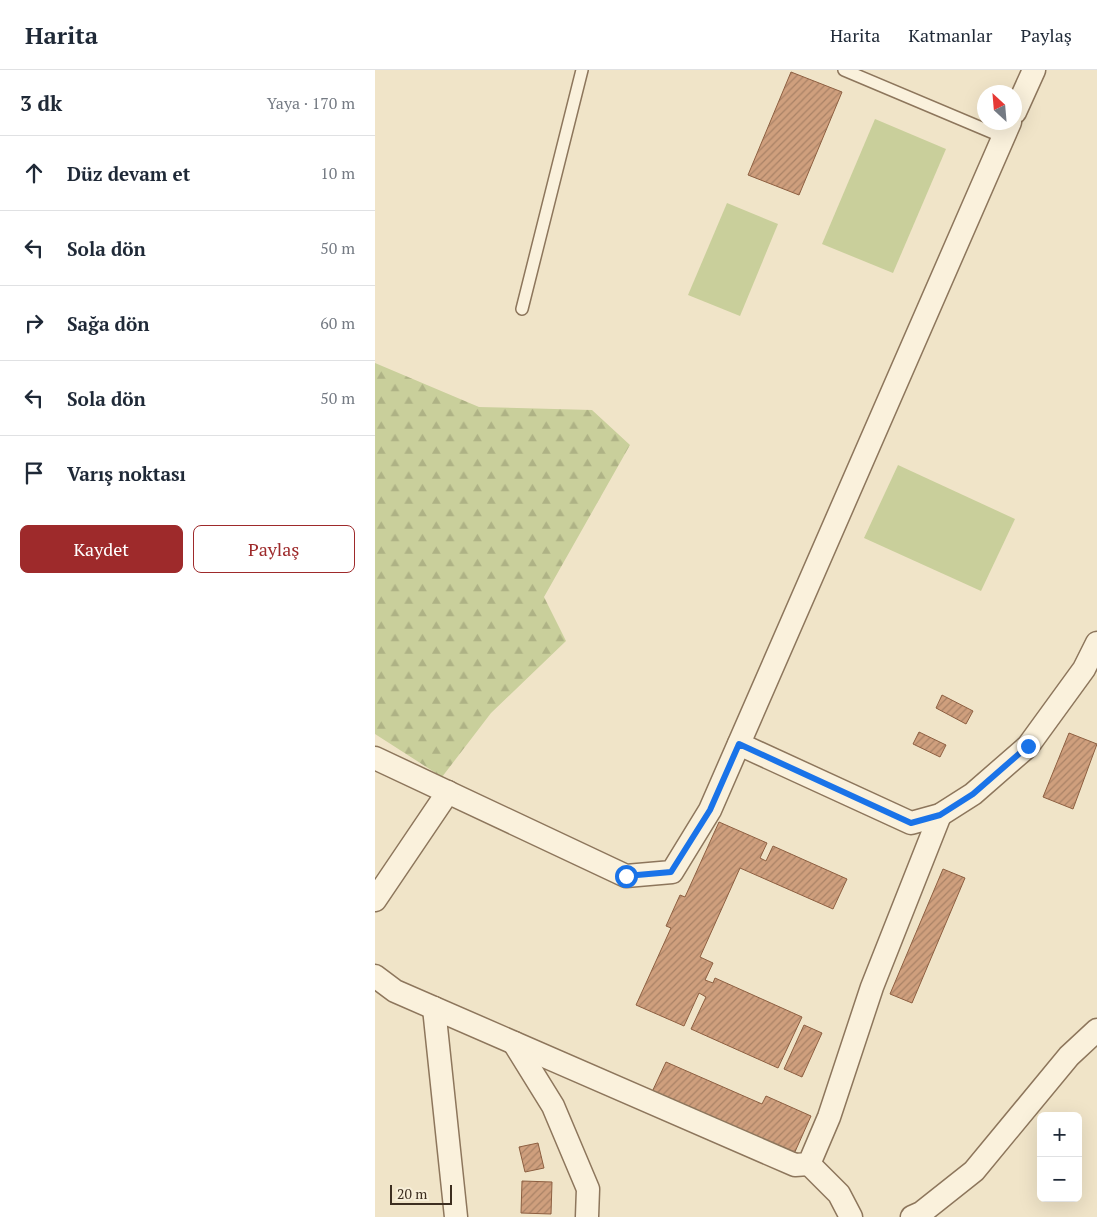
<!DOCTYPE html>
<html lang="tr">
<head>
<meta charset="utf-8">
<style>
	body { margin:0; font-family:"PT Serif",serif; background:#f2f2f3; color:#1f2937 }
	.controls { position:absolute; right:15px; bottom:15px; display:grid; overflow:hidden; border-radius:8px; box-shadow:0 5px 20px #0002 }
	.controls button { width:45px; height:45px; display:grid; place-items:center; padding:0; border:0; border-bottom:1px solid #e0e1e3; background:#fff; color:#1f2937; font:25px sans-serif }
	.compass { position:absolute; left:602px; top:15px; width:45px; height:45px; border-radius:50%; background:#fff; box-shadow:0 5px 20px #0002; rotate:334deg }
	.scale { position:absolute; left:15px; bottom:12px; width:62px; box-sizing:border-box; padding-left:5px; border:2px solid #3d2e20; border-top:0; font-size:14px; line-height:18px; white-space:nowrap; color:#3d2e20; -webkit-text-stroke:4px #f7eed8; paint-order:stroke }
	.stop { position:absolute; width:15px; height:15px; margin:-11px; border:4px solid #1a73e8; border-radius:50%; background:#fff }
	.stop.end { background:#1a73e8; border-color:#fff; box-shadow:0 1px 5px #0008 }
	.list { margin:0; padding:0; list-style:none }
	h2 { display:flex; justify-content:space-between; align-items:center; height:65px; margin:0; padding:0 20px; font-size:21px }
	h2 small { font-size:16px; font-weight:400; color:#747a83 }
	.list li { display:grid; grid-template-columns:32px 1fr auto; gap:15px; align-items:center; box-sizing:border-box; height:75px; padding:0 20px; border-top:1px solid #e0e1e3 }
	.list b { display:block; font-size:19px; white-space:nowrap }
	.list em { font-size:16px; font-style:normal; color:#747a83 }
	.actions { display:flex; gap:10px; padding:15px 20px }
	.actions a { flex:1; padding:11px 0; border:1px solid #9e2a2b; border-radius:8px; text-align:center; font-size:18px; color:#9e2a2b }
	.actions .main { background:#9e2a2b; color:#fff }
	.icon { flex:none; width:28px; height:28px; fill:none; stroke:currentColor; stroke-width:2; stroke-linecap:round; stroke-linejoin:round }
	.map { position:relative; flex:none; width:722px; height:1147px; overflow:hidden }
	header { display:flex; align-items:center; gap:30px; box-sizing:border-box; height:70px; padding:0 25px; background:#fff; border-bottom:1px solid #e0e1e3 }
	header strong { font-size:24px }
	nav { display:flex; gap:28px; margin-inline-start:auto; font-size:18px }
	main { display:flex }
	aside { flex:1; background:#fff }
	.map>svg:first-child { display:block }
	.forest { fill:url(#forest-firs) }
	.garden { fill:#c9cf9b }
	.building { fill:url(#building-hatch); stroke:#8d5f41 }
	.lines { fill:none; stroke-linecap:round; stroke-linejoin:round }
	.service-casing { stroke:#8d765c; stroke-width:14 }
	.minor-casing { stroke:#8d765c; stroke-width:25 }
	.service { stroke:#faf1dc; stroke-width:11 }
	.minor { stroke:#faf1dc; stroke-width:22 }
	.route { stroke:#1a73e8; stroke-width:6 }
</style>
</head>
<body>
<header>
<strong>Harita</strong>
<nav><a>Harita</a><a>Katmanlar</a><a>Paylaş</a></nav>
</header>
<main>
<aside>
<h2>3 dk<small>Yaya · 170 m</small></h2>
<ul class="list">
<li><svg class="icon" aria-label="ahead" viewBox="0 0 24 24"><path d="M12 20V5M6 11l6-6 6 6"/></svg><div><b>Düz devam et</b></div><em>10 m</em></li>
<li><svg class="icon" aria-label="left" viewBox="0 0 24 24"><path d="M17 20v-9H6M10 6l-5 5 5 5"/></svg><div><b>Sola dön</b></div><em>50 m</em></li>
<li><svg class="icon" aria-label="right" viewBox="0 0 24 24"><path d="M7 20v-9h11M14 6l5 5-5 5"/></svg><div><b>Sağa dön</b></div><em>60 m</em></li>
<li><svg class="icon" aria-label="left" viewBox="0 0 24 24"><path d="M17 20v-9H6M10 6l-5 5 5 5"/></svg><div><b>Sola dön</b></div><em>50 m</em></li>
<li><svg class="icon" aria-label="arrive" viewBox="0 0 24 24"><path d="M6 21V4h12l-3 4 3 4H6"/></svg><div><b>Varış noktası</b></div></li>
</ul>
<div class="actions"><a class="main">Kaydet</a><a>Paylaş</a></div>
</aside>
<div class="map">
<svg width="722" height="1147" viewBox="0 0 722 1147">
	<defs>
		<pattern id="forest-firs" width="22" height="20" patternUnits="userSpaceOnUse" patternTransform="scale(1.25)"><rect width="22" height="20" fill="#c9cf9b"/><path d="M5 1l3.5 6h-7zM16 11l3.5 6h-7z" fill="#aeb285"/></pattern>
		<pattern id="building-hatch" width="6" height="6" patternUnits="userSpaceOnUse" patternTransform="scale(1.25)"><rect width="6" height="6" fill="#cf9f7d"/><path d="M-1 1l2-2M0 6l6-6M5 7l2-2" fill="none" stroke="#a98266"/></pattern>
	</defs>
	<rect width="100%" height="100%" fill="#f0e4c8"/>
	<!-- forest -->
	<path class="forest" d="M0 293 104 337 217 340 255 375 169 527 191 571 116 643 67 707 0 664Z"/>
	<!-- garden -->
	<g class="garden">
		<path d="M500 49 571 79 518 203 447 174Z"/>
		<path d="M352 133 403 154 365 246 313 225Z"/>
		<path d="M523 395 640 449 606 521 489 468Z"/>
	</g>
	<!-- building -->
	<g class="building">
		<path d="M416 2 467 22 424 125 373 105Z"/>
		<path d="M567 625 598 641 591 654 561 638Z"/>
		<path d="M544 662 571 675 565 687 538 674Z"/>
		<path d="M694 663 722 674 698 739 668 727Z"/>
		<path d="M344 752 392 773 385 788 391 791 398 776 472 809 458 839 365 798 325 887 338 893 330 910 338 913 340 908 427 947 403 998 316 959 331 927 324 923 309 956 261 935 296 858 291 856 305 825 310 827Z"/>
		<path d="M568 799 590 808 537 933 515 924Z"/>
		<path d="M429 955 447 963 427 1007 409 999Z"/>
		<path d="M291 992 387 1034 391 1026 436 1046 419 1084 277 1022Z"/>
		<path d="M163 1073 169 1098 150 1102 144 1077Z"/>
		<path d="M147 1111 177 1112 176 1144 146 1143Z"/>
	</g>
	<g class="lines">
		<defs>
			<g id="service">
				<path d="M469 0 628 67"/>
				<path d="M147 239 207 0"/>
			</g>
			<g id="minor">
				<path d="M640 42 659 0"/>
				<path d="M364 674 536 753 565 745 598 724 653 676 709 599 722 573"/>
				<path d="M0 688 251 806 297 802 335 740 635 52"/>
				<path d="M0 830 73 722"/>
				<path d="M0 906 20 921 420 1095 434 1094 454 1047 497 917 565 745"/>
				<path d="M59 938 81 1147"/>
				<path d="M139 973 178 1036 213 1119 212 1147"/>
				<path d="M434 1094 464 1124 476 1147"/>
				<path d="M537 1147 546 1143 599 1101 694 986 722 960"/>
			</g>
		</defs>
		<!-- service casing -->
		<use href="#service" class="service-casing"/>
		<!-- minor casing -->
		<use href="#minor" class="minor-casing"/>
		<!-- service -->
		<use href="#service" class="service"/>
		<!-- minor -->
		<use href="#minor" class="minor"/>
	</g>
	<g class="lines">
		<!-- route -->
		<path class="route" d="M251 806 296 802 335 740 364 674 536 753 565 745 598 724 653 676"/>
	</g>
</svg>
<div class="controls">
<button>+</button>
<button>−</button>
</div>
<svg class="compass" viewBox="-18 -18 36 36"><path d="M0-13l5 13h-10z" fill="#e53935"/><path d="M0 13l5-13h-10z" fill="#747a83"/></svg>
<div class="scale">20 m</div>
<div class="stop" style="left:251px;top:806px"></div>
<div class="stop end" style="left:653px;top:676px"></div>
</div>
</main>
</body>
</html>
